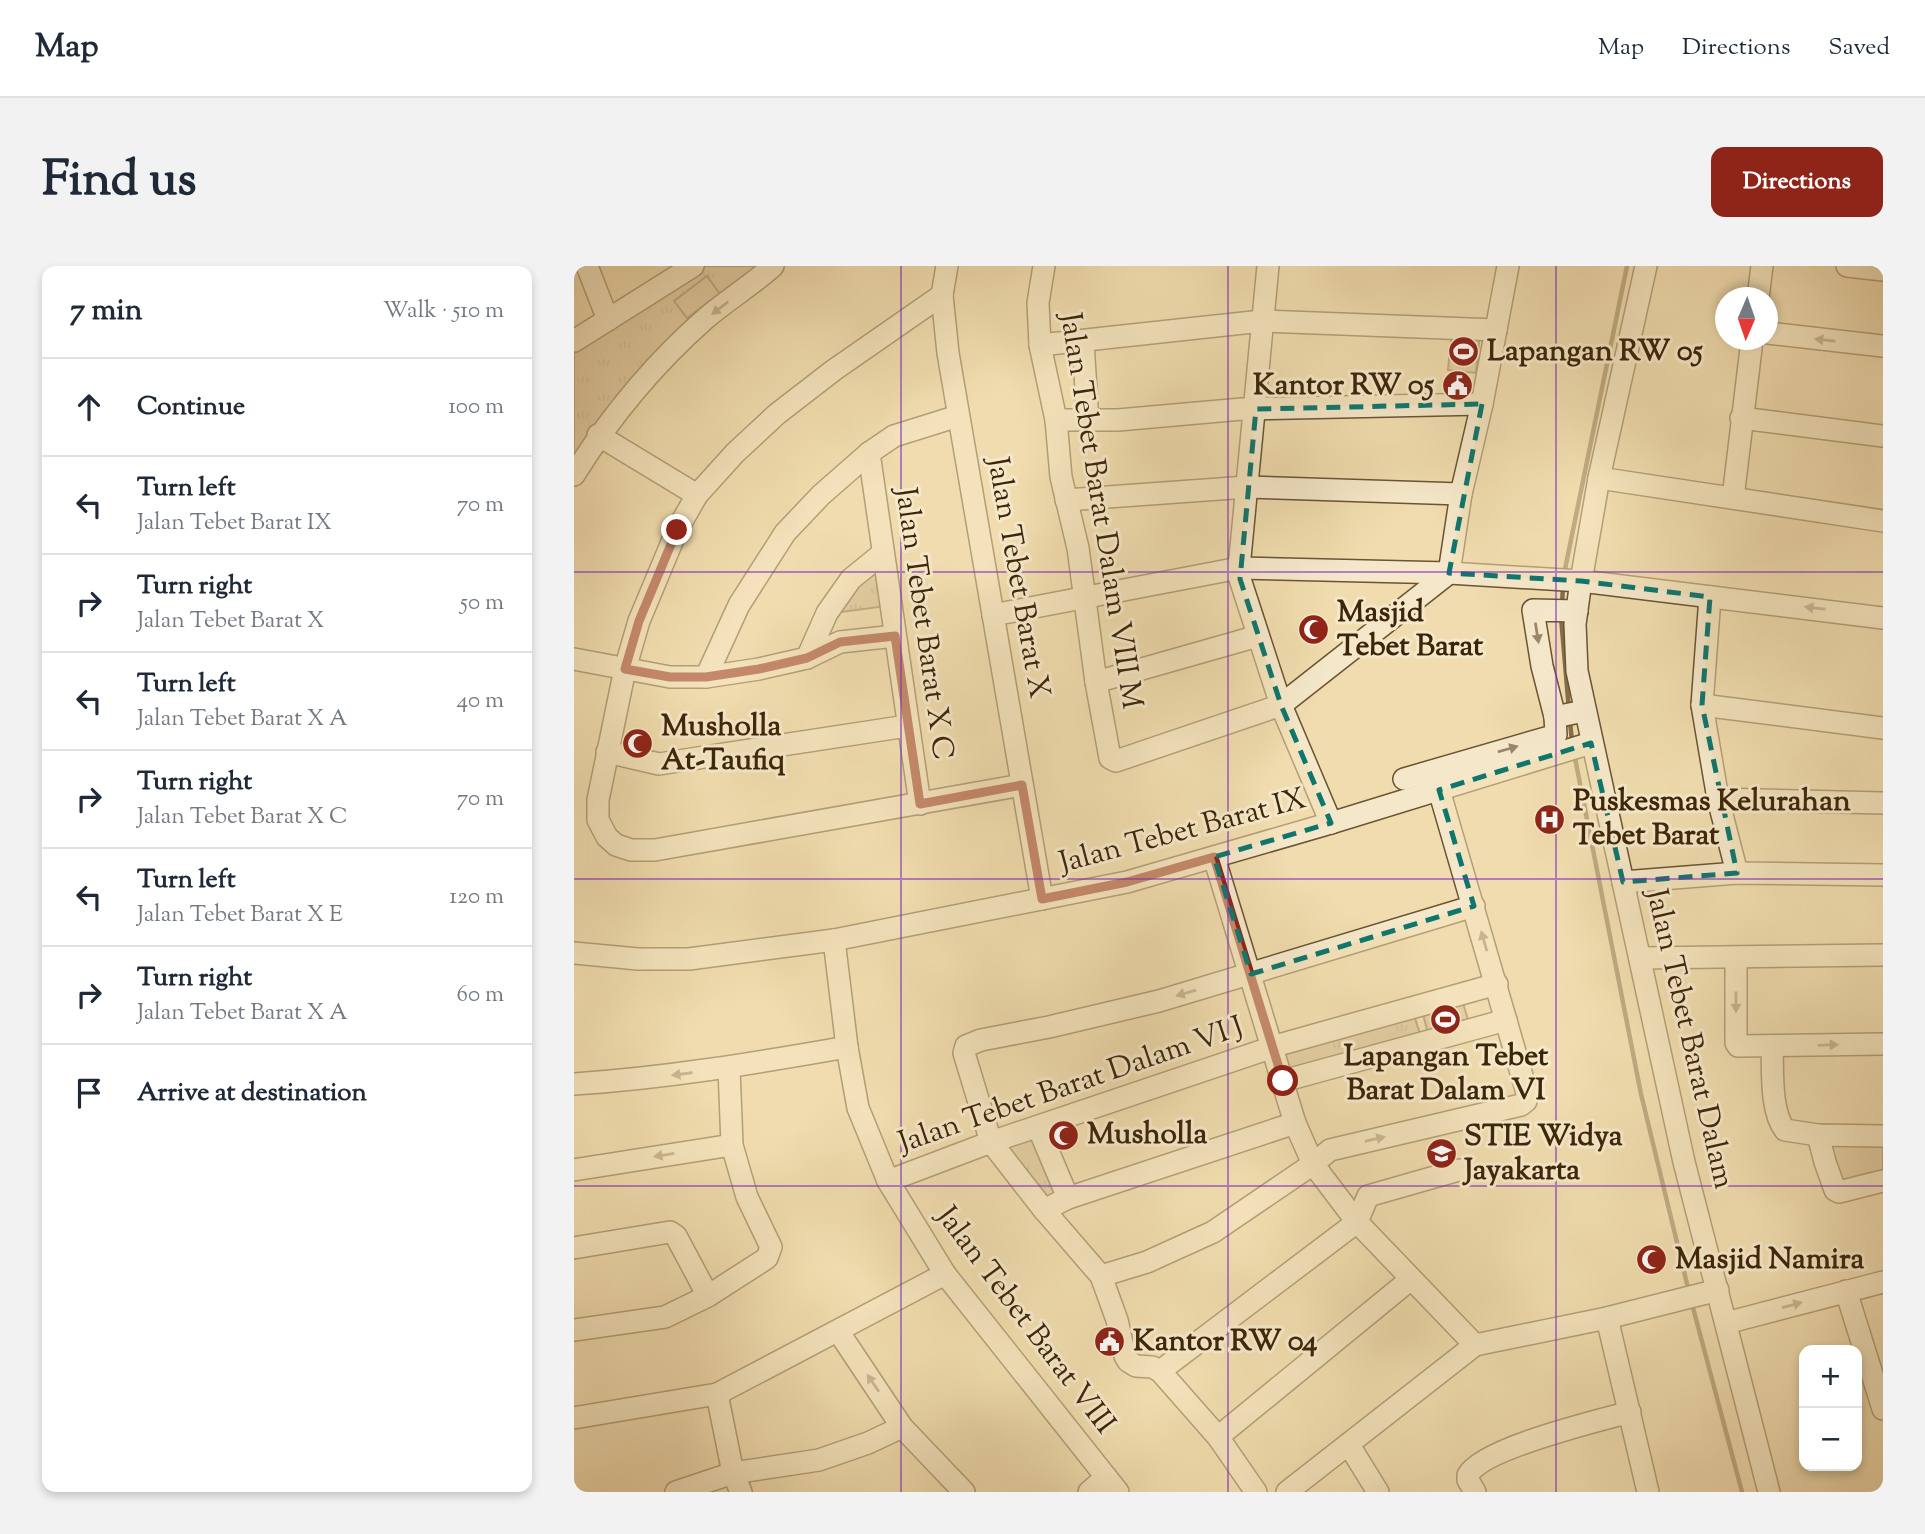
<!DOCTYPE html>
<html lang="en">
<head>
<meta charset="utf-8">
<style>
	body { margin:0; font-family:"Sorts Mill Goudy",serif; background:#f2f2f3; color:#1f2937 }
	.controls { position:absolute; right:21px; bottom:21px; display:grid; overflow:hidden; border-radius:14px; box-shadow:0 4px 10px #0003 }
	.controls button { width:63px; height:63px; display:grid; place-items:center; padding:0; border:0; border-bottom:2px solid #e0e1e3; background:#fff; color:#1f2937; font:35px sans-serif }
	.compass { position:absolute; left:1141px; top:21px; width:63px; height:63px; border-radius:50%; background:#fff; box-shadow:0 4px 10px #0003; rotate:182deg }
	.stop { position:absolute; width:21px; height:21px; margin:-16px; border:5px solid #8f2418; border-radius:50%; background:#fff }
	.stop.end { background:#8f2418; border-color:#fff; box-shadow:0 2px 7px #0008 }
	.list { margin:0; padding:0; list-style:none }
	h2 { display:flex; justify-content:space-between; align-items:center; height:91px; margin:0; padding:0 28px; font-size:30px }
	h2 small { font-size:23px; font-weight:400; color:#747a83 }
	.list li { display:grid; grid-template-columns:46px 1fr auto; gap:21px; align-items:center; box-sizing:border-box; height:98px; padding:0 28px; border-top:2px solid #e0e1e3 }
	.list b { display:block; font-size:26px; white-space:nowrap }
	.list p { margin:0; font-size:23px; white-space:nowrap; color:#747a83 }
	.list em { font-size:23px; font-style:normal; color:#747a83 }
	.icon { flex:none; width:38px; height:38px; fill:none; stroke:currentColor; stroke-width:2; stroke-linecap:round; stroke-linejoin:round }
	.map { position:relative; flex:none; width:1309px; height:1226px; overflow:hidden; border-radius:14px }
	header { display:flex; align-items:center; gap:42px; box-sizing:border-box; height:98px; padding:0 35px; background:#fff; border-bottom:2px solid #e0e1e3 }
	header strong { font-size:33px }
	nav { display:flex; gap:38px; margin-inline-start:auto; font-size:24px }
	.intro { display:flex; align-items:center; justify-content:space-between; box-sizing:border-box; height:168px; padding:0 42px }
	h1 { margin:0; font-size:49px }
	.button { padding:18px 32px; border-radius:14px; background:#8f2418; color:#fff; font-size:24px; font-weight:700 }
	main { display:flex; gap:42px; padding:0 42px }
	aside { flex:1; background:#fff; border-radius:14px; box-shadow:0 4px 10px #0003 }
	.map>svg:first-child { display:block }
	.grass { fill:url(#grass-tufts); stroke:#88724d; stroke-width:2 }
	.pitch { fill:#d2bd92; stroke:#88724d; stroke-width:2 }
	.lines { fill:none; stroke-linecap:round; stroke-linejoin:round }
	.stream { stroke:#846e4a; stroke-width:4.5 }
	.minor-casing { stroke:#6a5432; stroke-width:24 }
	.minor { stroke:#f5e8ca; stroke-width:21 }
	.oneway { fill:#998769 }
	.route { stroke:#8f2418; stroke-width:9 }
	.marked { fill:none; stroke:#0f766e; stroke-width:5; stroke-dasharray:14 9; stroke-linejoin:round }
	.grid { fill:none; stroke:#7b2cbf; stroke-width:2; stroke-opacity:0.55 }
	.labels { text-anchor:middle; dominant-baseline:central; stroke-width:6; stroke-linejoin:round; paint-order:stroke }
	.poi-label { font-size:30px; font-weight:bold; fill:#3d2608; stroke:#f5e8ca; text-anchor:start }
	.street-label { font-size:30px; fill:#3d2608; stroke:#f5e8ca }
</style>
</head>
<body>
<header>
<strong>Map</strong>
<nav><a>Map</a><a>Directions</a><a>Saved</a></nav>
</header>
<div class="intro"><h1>Find us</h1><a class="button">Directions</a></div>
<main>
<aside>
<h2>7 min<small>Walk · 510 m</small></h2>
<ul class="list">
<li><svg class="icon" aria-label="ahead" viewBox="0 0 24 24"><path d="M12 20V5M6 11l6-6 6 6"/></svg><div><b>Continue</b></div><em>100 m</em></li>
<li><svg class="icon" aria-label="left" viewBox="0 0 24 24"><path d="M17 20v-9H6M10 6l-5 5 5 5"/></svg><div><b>Turn left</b><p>Jalan Tebet Barat IX</p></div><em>70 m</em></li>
<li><svg class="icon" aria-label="right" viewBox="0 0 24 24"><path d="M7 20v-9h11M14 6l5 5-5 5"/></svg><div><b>Turn right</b><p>Jalan Tebet Barat X</p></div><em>50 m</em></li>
<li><svg class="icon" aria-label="left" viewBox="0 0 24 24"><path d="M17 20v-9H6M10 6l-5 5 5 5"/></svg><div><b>Turn left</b><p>Jalan Tebet Barat X A</p></div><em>40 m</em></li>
<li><svg class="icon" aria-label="right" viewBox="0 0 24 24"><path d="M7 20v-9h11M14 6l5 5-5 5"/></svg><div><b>Turn right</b><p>Jalan Tebet Barat X C</p></div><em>70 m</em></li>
<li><svg class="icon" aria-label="left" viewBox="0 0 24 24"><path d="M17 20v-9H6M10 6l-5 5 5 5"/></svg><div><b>Turn left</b><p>Jalan Tebet Barat X E</p></div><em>120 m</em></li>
<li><svg class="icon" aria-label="right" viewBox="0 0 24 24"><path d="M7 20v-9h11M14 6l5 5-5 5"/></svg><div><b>Turn right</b><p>Jalan Tebet Barat X A</p></div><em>60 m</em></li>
<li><svg class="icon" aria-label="arrive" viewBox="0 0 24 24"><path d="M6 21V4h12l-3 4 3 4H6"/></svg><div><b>Arrive at destination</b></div></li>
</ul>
</aside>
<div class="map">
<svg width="1309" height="1226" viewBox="0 0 1309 1226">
	<defs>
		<pattern id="grass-tufts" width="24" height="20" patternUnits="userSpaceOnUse" patternTransform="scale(1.75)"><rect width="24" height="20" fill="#d2bd92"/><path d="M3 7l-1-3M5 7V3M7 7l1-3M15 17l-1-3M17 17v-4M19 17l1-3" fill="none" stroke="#b5a27c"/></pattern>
	</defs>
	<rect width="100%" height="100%" fill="#f0dcae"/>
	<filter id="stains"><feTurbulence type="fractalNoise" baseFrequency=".00286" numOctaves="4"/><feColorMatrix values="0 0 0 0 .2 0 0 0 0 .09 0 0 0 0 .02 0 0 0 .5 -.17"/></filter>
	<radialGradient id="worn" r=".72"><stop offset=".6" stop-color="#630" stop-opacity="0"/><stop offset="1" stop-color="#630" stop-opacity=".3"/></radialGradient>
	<!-- grass -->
	<g class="grass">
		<path d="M120 0H186L118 51 19 166 0 194V80Z"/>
		<path d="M307 303 313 340 260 347 279 321Z"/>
		<path d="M840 749 847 771 713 809 707 786Z"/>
		<path d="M459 867 487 930 469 941 423 878Z"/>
	</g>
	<!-- pitch -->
	<g class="pitch">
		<path d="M133 10 146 28 113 52 100 35Z"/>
		<path d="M878 64 906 67 902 107 874 104Z"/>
		<path d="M889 737 895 757 854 768 849 748Z"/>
		<path d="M1252 874 1309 875V909L1265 923Z"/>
	</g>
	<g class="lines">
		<!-- stream -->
		<g class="stream">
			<path d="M990 308 1053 0"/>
			<path d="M988 339 989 320"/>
			<path d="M987 351 995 444"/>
			<path d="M996 456 998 475"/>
			<path d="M1000 487 1067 828 1115 1026"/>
			<path d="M1118 1038 1168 1226"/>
		</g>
		<defs>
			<g id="minor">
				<path d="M13 0 34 54"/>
				<path d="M373 0 368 29 374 87 468 633"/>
				<path d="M470 0 464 37 466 79 482 154 487 211 504 282 522 416 536 492 542 495 707 439 875 307 887 228 908 138 934 0"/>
				<path d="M694 0 665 302 666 313 707 439 757 557"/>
				<path d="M1072 0 1025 212 1007 315 1001 358 1003 405 1110 896 1195 1226"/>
				<path d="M1273 0 1309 4"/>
				<path d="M368 29 260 104 203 148 161 187 123 229 103 264 65 355 51 403 24 534V554L33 571 42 579 57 584H81L448 519"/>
				<path d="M1184 32 1188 0"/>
				<path d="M1194 67 1309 80"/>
				<path d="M0 75 119 0"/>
				<path d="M509 76 514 155"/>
				<path d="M466 79 688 55 922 64"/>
				<path d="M1167 152 1309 170"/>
				<path d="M482 154H544L668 143 908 138"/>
				<path d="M24 169 123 229"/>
				<path d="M295 187 346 538"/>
				<path d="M0 209C36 151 80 98 131 53 153 34 178 19 199 0"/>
				<path d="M1025 212 1309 255"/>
				<path d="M1159 232 1178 74"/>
				<path d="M492 234 673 221 887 228"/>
				<path d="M1136 331 1128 439 1144 533 1163 607"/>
				<path d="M1003 345 959 344 968 400 981 451 1010 445"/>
				<path d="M419 349 665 302 875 307 1007 315 1309 352"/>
				<path d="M233 392 253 347 277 313 309 287"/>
				<path d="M0 393 96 411H132L185 403 233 392 266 376 321 370"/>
				<path d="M132 411 165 339 211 267 247 229 295 187 320 170 384 150"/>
				<path d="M522 416 684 370"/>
				<path d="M1128 439 1309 462"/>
				<path d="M33 486 85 498 333 460"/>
				<path d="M830 513 982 469 981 451"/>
				<path d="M1144 533 1309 537"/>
				<path d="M640 591 721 857 739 898 783 956 901 1079"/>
				<path d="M1049 616 1163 607 1309 609"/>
				<path d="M260 674 273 781 284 842 314 915 371 1008 544 1226"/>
				<path d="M0 687 64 693H115L260 674 553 616 757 557 1017 477"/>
				<path d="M1066 692 1309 689"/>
				<path d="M1162 693V777L1164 780 1309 778"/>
				<path d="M1198 780C1199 804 1196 845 1211 864L1244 869 1309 870"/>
				<path d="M709 815 932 754"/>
				<path d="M0 818C92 812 182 797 273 781"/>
				<path d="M464 861 494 932"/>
				<path d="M1244 869 1251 896 1261 924 1265 926 1309 915"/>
				<path d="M0 904 158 879"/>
				<path d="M314 915 417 876 708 778 923 718"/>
				<path d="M470 944 494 932 721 857"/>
				<path d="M0 982 96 966 102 970 134 1030"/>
				<path d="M527 1010 573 996 639 966 739 898 756 884 947 839 952 835 953 827 865 524"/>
				<path d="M1272 1025 1309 1143"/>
				<path d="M1033 1052 1074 1226"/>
				<path d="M1152 1057 1309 1016"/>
				<path d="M0 1064 91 1051 134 1030 193 992 197 981 173 931 158 879 155 802"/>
				<path d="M264 1065 328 1161 390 1226"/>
				<path d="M586 1105 783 956 794 930 885 904"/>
				<path d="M143 1128 159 1207 167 1226"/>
				<path d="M0 1152 143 1128 371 1008"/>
				<path d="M644 1171 837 1013"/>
				<path d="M775 1179 804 1226"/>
				<path d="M102 1226 159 1207 245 1194 294 1177 328 1161"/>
				<path d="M515 1226 532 1211"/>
				<path d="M682 1226 644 1171 586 1105 578 1101 562 1100 554 1095 551 1090 543 1054 527 1010 470 944 417 876 390 787 392 780 407 774 475 761 585 735 900 640"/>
				<path d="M713 1226 901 1079 1033 1052 1144 1024"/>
				<path d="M901 1226 894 1214V1209C909 1182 1023 1155 1056 1146"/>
			</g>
		</defs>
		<!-- minor casing -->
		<use href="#minor" class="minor-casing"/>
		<!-- minor -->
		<use href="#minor" class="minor"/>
	</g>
	<!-- one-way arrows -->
	<defs><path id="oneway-solid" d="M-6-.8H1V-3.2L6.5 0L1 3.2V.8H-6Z" transform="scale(1.75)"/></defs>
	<g class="oneway">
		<use href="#oneway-solid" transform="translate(146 42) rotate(142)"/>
		<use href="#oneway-solid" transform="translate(1251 74) rotate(-174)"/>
		<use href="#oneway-solid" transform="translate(1241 342) rotate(-174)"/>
		<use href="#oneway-solid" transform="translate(963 367) rotate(81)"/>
		<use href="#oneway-solid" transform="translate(934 483) rotate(-16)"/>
		<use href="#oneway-solid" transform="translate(910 675) rotate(-106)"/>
		<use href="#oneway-solid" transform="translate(612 727) rotate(164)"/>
		<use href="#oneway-solid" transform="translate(1162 736) rotate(90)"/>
		<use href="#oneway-solid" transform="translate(1254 779) rotate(-2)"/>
		<use href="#oneway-solid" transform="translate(108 808) rotate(172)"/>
		<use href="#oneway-solid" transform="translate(801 873) rotate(-13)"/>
		<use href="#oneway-solid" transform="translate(90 889) rotate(171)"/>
		<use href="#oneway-solid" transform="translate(1218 1039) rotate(-15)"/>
		<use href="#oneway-solid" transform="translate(299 1117) rotate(-124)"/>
	</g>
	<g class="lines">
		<!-- route -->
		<path class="route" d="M103 264 65 355 51 403 96 411H132L185 403 233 392 266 376 321 370 346 538 448 519 468 633 553 616 640 591 709 815"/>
	</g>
	<!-- marked area -->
	<path d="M0 0H1309V1226H0ZM908 138 875 307 1007 315 1136 331 1128 439 1163 607 1049 616 1017 477 865 524 900 640 677 708 640 591 757 557 707 439 666 313 682 143Z" fill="#f0dcae" fill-opacity=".55" fill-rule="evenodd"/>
	<path class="marked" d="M908 138 875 307 1007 315 1136 331 1128 439 1163 607 1049 616 1017 477 865 524 900 640 677 708 640 591 757 557 707 439 666 313 682 143Z"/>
	<!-- grid -->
	<path class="grid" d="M327 0V1226M654 0V1226M982 0V1226M0 306H1309M0 613H1309M0 920H1309"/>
	<!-- icons -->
	<defs>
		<symbol id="stadium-disc" viewBox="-11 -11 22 22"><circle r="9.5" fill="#8f2418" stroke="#f5e8ca"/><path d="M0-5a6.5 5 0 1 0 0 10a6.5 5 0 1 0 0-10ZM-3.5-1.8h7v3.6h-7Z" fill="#fff"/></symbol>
		<symbol id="civic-disc" viewBox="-11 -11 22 22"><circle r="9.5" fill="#8f2418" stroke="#f5e8ca"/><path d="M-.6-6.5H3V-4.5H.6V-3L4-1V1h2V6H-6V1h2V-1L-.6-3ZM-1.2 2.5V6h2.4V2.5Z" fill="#fff"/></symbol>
		<symbol id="mosque-disc" viewBox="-11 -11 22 22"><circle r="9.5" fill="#8f2418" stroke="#f5e8ca"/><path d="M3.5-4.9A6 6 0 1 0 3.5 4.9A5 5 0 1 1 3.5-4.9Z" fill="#fff"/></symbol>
		<symbol id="hospital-disc" viewBox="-11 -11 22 22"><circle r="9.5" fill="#8f2418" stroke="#f5e8ca"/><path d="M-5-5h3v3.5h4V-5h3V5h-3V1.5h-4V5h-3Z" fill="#fff"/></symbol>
		<symbol id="university-disc" viewBox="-11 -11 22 22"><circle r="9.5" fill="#8f2418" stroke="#f5e8ca"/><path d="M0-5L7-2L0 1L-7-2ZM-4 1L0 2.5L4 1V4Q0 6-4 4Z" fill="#fff"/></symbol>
	</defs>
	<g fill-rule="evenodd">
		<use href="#stadium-disc" x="872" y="68" width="35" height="35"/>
		<use href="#civic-disc" x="866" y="102" width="35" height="35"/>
		<use href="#mosque-disc" x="722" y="346" width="35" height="35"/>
		<use href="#mosque-disc" x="46" y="460" width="35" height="35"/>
		<use href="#hospital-disc" x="958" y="536" width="35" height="35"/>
		<use href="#stadium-disc" x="854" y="736" width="35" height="35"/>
		<use href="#mosque-disc" x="472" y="852" width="35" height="35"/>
		<use href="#university-disc" x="850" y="870" width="35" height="35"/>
		<use href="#mosque-disc" x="1060" y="976" width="35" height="35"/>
		<use href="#civic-disc" x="518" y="1058" width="35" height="35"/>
	</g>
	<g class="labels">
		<!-- poi labels -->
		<g class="poi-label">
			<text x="913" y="86">Lapangan RW 05</text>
			<text x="860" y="120" text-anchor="end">Kantor RW 05</text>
			<text x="763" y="347">Masjid<tspan x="763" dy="34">Tebet Barat</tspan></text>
			<text x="87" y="461">Musholla<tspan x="87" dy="34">At-Taufiq</tspan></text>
			<text x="999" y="536">Puskesmas Kelurahan<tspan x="999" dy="34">Tebet Barat</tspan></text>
			<text x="872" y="791" text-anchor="middle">Lapangan Tebet<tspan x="872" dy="34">Barat Dalam VI</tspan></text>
			<text x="513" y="869">Musholla</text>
			<text x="890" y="871">STIE Widya<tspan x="890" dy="34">Jayakarta</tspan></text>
			<text x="1101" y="994">Masjid Namira</text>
			<text x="559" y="1076">Kantor RW 04</text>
		</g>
		<!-- street labels -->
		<g class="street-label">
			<text transform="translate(526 245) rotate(81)">Jalan Tebet Barat Dalam VIII M</text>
			<text transform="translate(443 312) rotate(80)">Jalan Tebet Barat X</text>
			<text transform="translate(349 358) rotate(82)">Jalan Tebet Barat X C</text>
			<text transform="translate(609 566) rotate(-15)">Jalan Tebet Barat IX</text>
			<text transform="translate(1115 773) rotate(77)">Jalan Tebet Barat Dalam</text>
			<text transform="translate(497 820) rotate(-19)">Jalan Tebet Barat Dalam VI J</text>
			<text transform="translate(451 1055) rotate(53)">Jalan Tebet Barat VIII</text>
		</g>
	</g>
	<rect width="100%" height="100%" filter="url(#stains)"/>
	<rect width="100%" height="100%" fill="url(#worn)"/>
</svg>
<div class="controls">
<button>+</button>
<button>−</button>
</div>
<svg class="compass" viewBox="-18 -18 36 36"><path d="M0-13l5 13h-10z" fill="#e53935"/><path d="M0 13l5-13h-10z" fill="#747a83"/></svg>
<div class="stop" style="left:709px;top:815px"></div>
<div class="stop end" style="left:103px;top:264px"></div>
</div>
</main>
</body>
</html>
